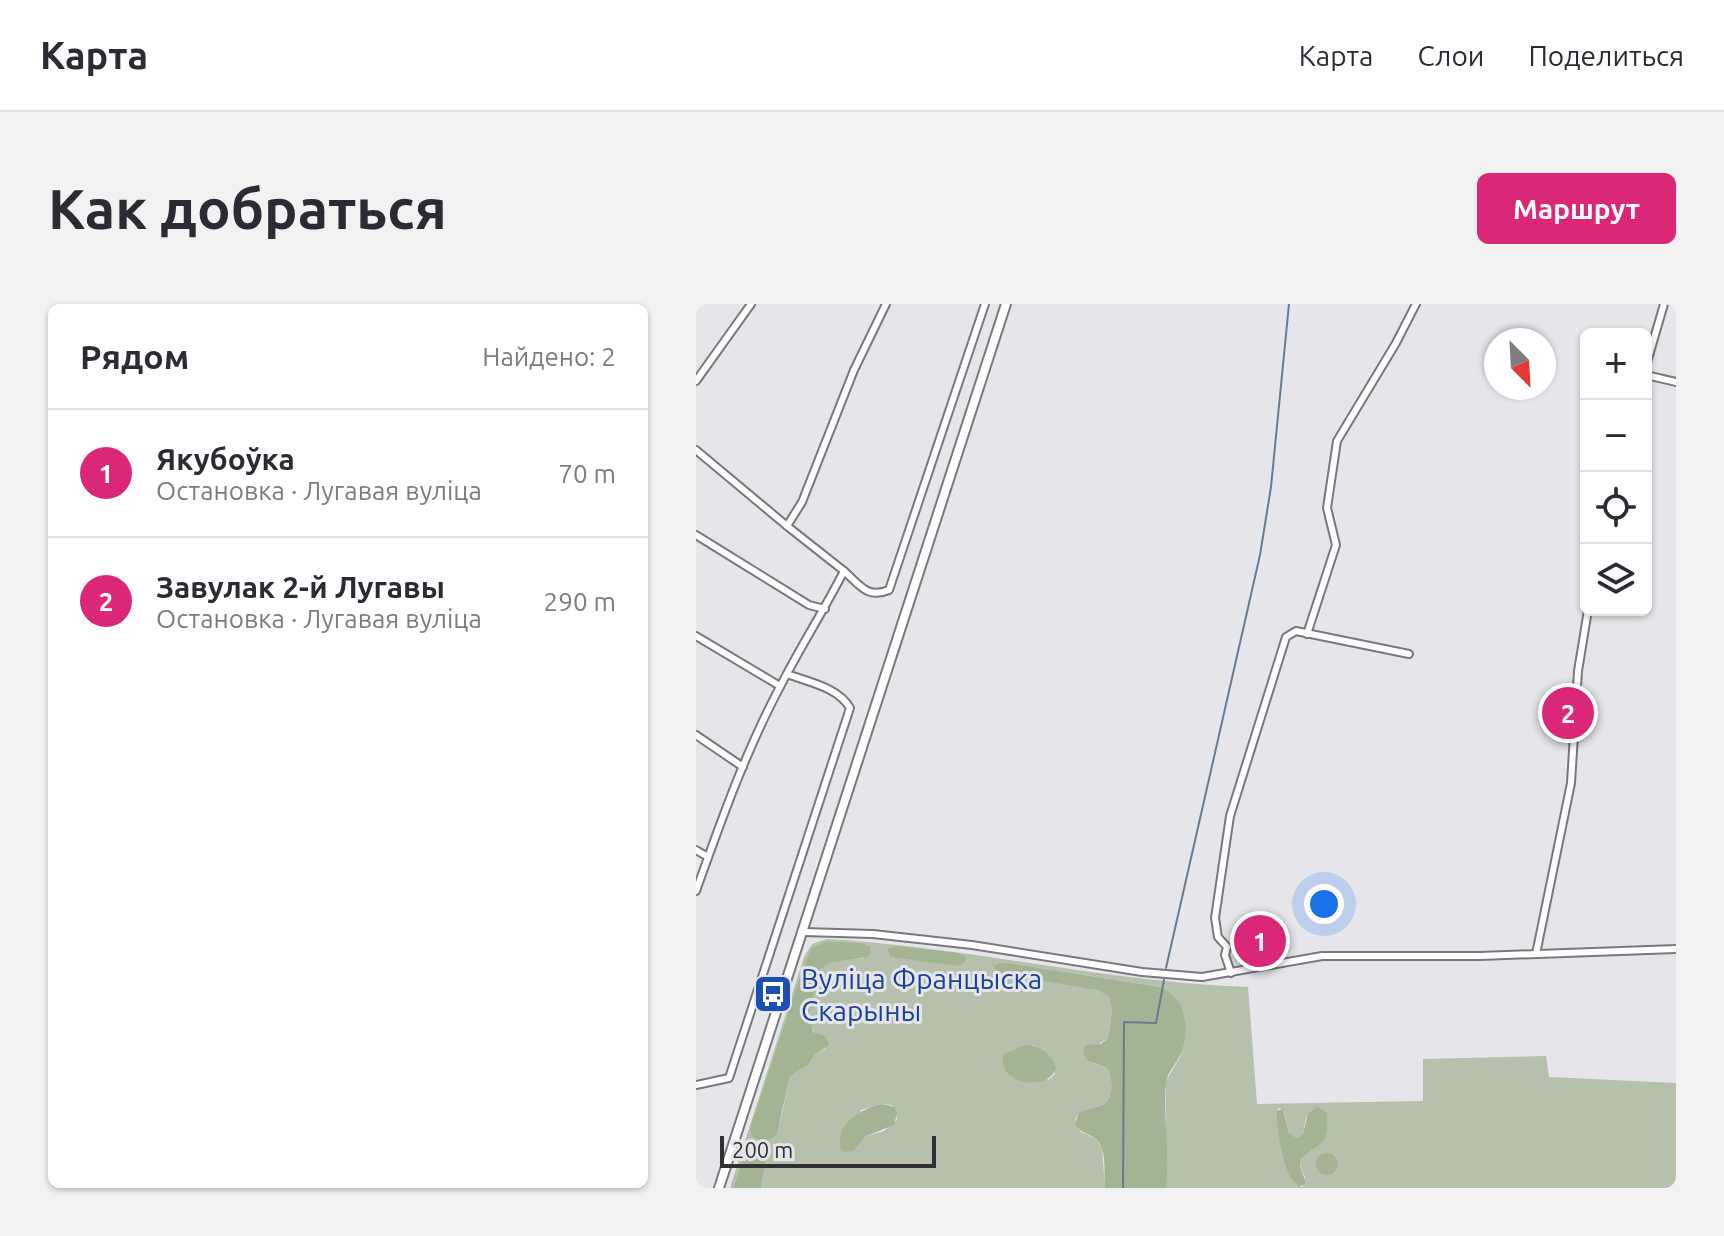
<!DOCTYPE html>
<html lang="ru">
<head>
<meta charset="utf-8">
<style>
	body { margin:0; font-family:Ubuntu,sans-serif; background:#f2f2f3; color:#2b2b33 }
	.controls { position:absolute; right:24px; top:24px; display:grid; overflow:hidden; border-radius:12px; box-shadow:0 2px 6px #0004 }
	.controls button { width:72px; height:72px; display:grid; place-items:center; padding:0; border:0; border-bottom:2px solid #e1e1e2; background:#fff; color:#2b2b33; font:40px sans-serif }
	.compass { position:absolute; left:788px; top:24px; width:72px; height:72px; border-radius:50%; background:#fff; box-shadow:0 2px 6px #0004; rotate:156deg }
	.scale { position:absolute; left:24px; bottom:20px; width:216px; box-sizing:border-box; padding-left:8px; border:4px solid #303032; border-top:0; font-size:22px; line-height:28px; white-space:nowrap; color:#303032; -webkit-text-stroke:6px #e5e5ea; paint-order:stroke }
	.you { position:absolute; left:628px; top:600px; width:28px; height:28px; margin:-20px; border:6px solid #fff; border-radius:50%; background:#1a73e8; box-shadow:0 0 0 12px #1a73e833 }
	.badge { display:grid; place-items:center; width:52px; height:52px; border-radius:50%; background:#db2777; color:#fff; font-size:26px; font-weight:700 }
	.pin { position:absolute; translate:-50% -50%; border:4px solid #fff; box-shadow:0 2px 8px #0006 }
	.list { margin:0; padding:0; list-style:none }
	h2 { display:flex; justify-content:space-between; align-items:center; height:104px; margin:0; padding:0 32px; font-size:34px }
	h2 small { font-size:26px; font-weight:400; color:#7c7c81 }
	.list li { display:grid; grid-template-columns:52px 1fr auto; gap:24px; align-items:center; box-sizing:border-box; height:128px; padding:0 32px; border-top:2px solid #e1e1e2 }
	.list b { display:block; font-size:30px; white-space:nowrap }
	.list p { margin:0; font-size:26px; white-space:nowrap; color:#7c7c81 }
	.list em { font-size:26px; font-style:normal; color:#7c7c81 }
	.icon { flex:none; width:44px; height:44px; fill:none; stroke:currentColor; stroke-width:2; stroke-linecap:round; stroke-linejoin:round }
	.map { position:relative; flex:none; width:980px; height:884px; overflow:hidden; border-radius:12px }
	header { display:flex; align-items:center; gap:48px; box-sizing:border-box; height:112px; padding:0 40px; background:#fff; border-bottom:2px solid #e1e1e2 }
	header strong { font-size:38px }
	nav { display:flex; gap:44px; margin-inline-start:auto; font-size:28px }
	.intro { display:flex; align-items:center; justify-content:space-between; box-sizing:border-box; height:192px; padding:0 48px }
	h1 { margin:0; font-size:56px }
	.button { padding:20px 36px; border-radius:12px; background:#db2777; color:#fff; font-size:28px; font-weight:700 }
	main { display:flex; gap:48px; padding:0 48px }
	aside { flex:1; background:#fff; border-radius:12px; box-shadow:0 2px 6px #0004 }
	.map>svg:first-child { display:block }
	.green { fill:#b5c1ac; fill-rule:evenodd }
	.forest { fill:#a2b493 }
	.lines { fill:none; stroke-linecap:round; stroke-linejoin:round }
	.stream { stroke:#697b8f; stroke-width:2 }
	.minor-casing { stroke:#79797d; stroke-width:10 }
	.tertiary-casing { stroke:#79797d; stroke-width:12 }
	.minor { stroke:#fff; stroke-width:6 }
	.tertiary { stroke:#fff; stroke-width:8 }
	.labels { text-anchor:middle; dominant-baseline:central; stroke-width:6; stroke-linejoin:round; paint-order:stroke }
	.transit-label { font-size:28px; fill:#164399; stroke:#e5e5ea; text-anchor:start }
</style>
</head>
<body>
<header>
<strong>Карта</strong>
<nav><a>Карта</a><a>Слои</a><a>Поделиться</a></nav>
</header>
<div class="intro"><h1>Как добраться</h1><a class="button">Маршрут</a></div>
<main>
<aside>
<h2>Рядом<small>Найдено: 2</small></h2>
<ul class="list">
<li><span class="badge">1</span><div><b>Якубоўка</b><p>Остановка · Лугавая вуліца</p></div><em>70 m</em></li>
<li><span class="badge">2</span><div><b>Завулак 2-й Лугавы</b><p>Остановка · Лугавая вуліца</p></div><em>290 m</em></li>
</ul>
</aside>
<div class="map">
<svg width="980" height="884" viewBox="0 0 980 884">
	<rect width="100%" height="100%" fill="#e5e5ea"/>
	<!-- green -->
	<path class="green" d="M131 635C272 643 410 678 552 683L561 800 727 797V755L850 752 853 773 980 779V884H470V777L484 753 489 724V713L464 683 306 658H303L401 686 413 693 416 706 412 734 401 741 396 759 411 764C417 777 418 791 407 801L383 808 379 816 385 828 400 835 406 844 409 884H65L71 852 55 845 47 854 37 884H34L108 653 116 640ZM131 637 166 639 174 642 168 654C154 655 135 654 125 664 117 671 110 714 116 724 119 731 126 738 130 744L119 751 112 761 94 772 83 823 109 658ZM336 741 354 751 359 770 352 776ZM185 800 196 801 200 806 201 816 188 827 170 832 153 848 165 806ZM583 804 588 807 593 829 601 834 607 830 610 813 615 806 612 848C602 855 603 864 609 873L606 883 599 880 586 848 580 809Z"/>
	<!-- forest -->
	<g class="forest">
		<path d="M131 637 166 639 174 642 175 648 172 653 136 658 124 665 113 710 117 728 129 732 133 741 119 751 112 761 94 772 81 829C74 838 65 839 56 832L54 825 109 658 116 644Z"/>
		<path d="M201 642 262 649 269 653 270 657 263 662 194 653 192 645Z"/>
		<path d="M306 658 464 683C491 694 495 726 484 751 480 761 471 768 470 779 467 813 474 849 470 884H409C408 871 411 846 401 836 393 829 385 830 379 820L383 808 407 801C418 791 417 777 411 764L392 757 387 749 389 741 405 740 412 734 416 706 413 693 401 686 303 669 298 662Z"/>
		<path d="M328 741C344 741 357 750 360 765 349 790 298 778 308 750Z"/>
		<path d="M186 800 199 803 201 810 198 821 170 832 157 847 149 848 145 846C138 820 164 805 186 800Z"/>
		<path d="M622 803 631 809C633 845 625 835 605 855L604 863 610 879 603 883C586 870 582 828 580 807L587 805 593 829 601 834 607 830 612 809Z"/>
		<path d="M59 843 67 846 71 852 65 884H37L47 854Z"/>
		<circle cx="631" cy="860" r="11"/>
	</g>
	<g class="lines">
		<!-- stream -->
		<g class="stream">
			<path d="M470 664 564 251 575 183 593 0"/>
			<path d="M427 884 428 718 460 719 468 676"/>
		</g>
		<defs>
			<g id="minor">
				<path d="M950 62 968 0"/>
				<path d="M950 71 980 78"/>
				<path d="M0 77 55 0"/>
				<path d="M0 146 91 222"/>
				<path d="M0 231 113 301 129 305"/>
				<path d="M148 267C164 281 171 295 193 286L289 0"/>
				<path d="M611 330 640 241 631 204 641 137 700 39 720 0"/>
				<path d="M0 332 84 382"/>
				<path d="M0 431 47 463"/>
				<path d="M0 546 12 553"/>
				<path d="M0 587C25 517 50 446 85 381 105 342 128 306 148 267L91 222 106 198 158 66 190 0"/>
				<path d="M107 628 177 630 276 641 446 668 506 673 626 652H784L980 645"/>
				<path d="M840 650 875 479 882 367 892 306"/>
				<path d="M535 669 529 651 531 643 522 633 519 614 534 512 590 333 600 327 713 350"/>
				<path d="M0 781 33 774 154 404C142 383 112 378 91 370"/>
			</g>
			<path id="tertiary" d="M23 884 310 0"/>
		</defs>
		<!-- minor casing -->
		<use href="#minor" class="minor-casing"/>
		<!-- tertiary casing -->
		<use href="#tertiary" class="tertiary-casing"/>
		<!-- minor -->
		<use href="#minor" class="minor"/>
		<!-- tertiary -->
		<use href="#tertiary" class="tertiary"/>
	</g>
	<!-- icons -->
	<defs>
		<symbol id="bus-square" viewBox="-11 -11 22 22"><rect x="-9" y="-9" width="18" height="18" rx="4" fill="#1a4fb4" stroke="#e5e5ea"/><path d="M-5-6H5V4H4V6H2V4H-2V6H-4V4H-5ZM-3.5-4V0h7V-4ZM-3.5 1.2v1.5H-2V1.2ZM2 1.2v1.5H3.5V1.2Z" fill="#fff"/></symbol>
	</defs>
	<g fill-rule="evenodd">
		<use href="#bus-square" x="55" y="668" width="44" height="44"/>
	</g>
	<g class="labels">
		<!-- transit labels -->
		<g class="transit-label">
			<text x="105" y="674">Вуліца Францыска<tspan x="105" dy="32">Скарыны</tspan></text>
		</g>
	</g>
</svg>
<div class="controls">
<button>+</button>
<button>−</button>
<button><svg class="icon" aria-label="locate" viewBox="0 0 24 24"><circle cx="12" cy="12" r="6"/><path d="M12 2v4M12 18v4M2 12h4M18 12h4"/></svg></button>
<button><svg class="icon" aria-label="layers" viewBox="0 0 24 24"><path d="M12 4l9 5-9 5-9-5zM3 14l9 5 9-5"/></svg></button>
</div>
<svg class="compass" viewBox="-18 -18 36 36"><path d="M0-13l5 13h-10z" fill="#e53935"/><path d="M0 13l5-13h-10z" fill="#7c7c81"/></svg>
<div class="scale">200 m</div>
<div class="you"></div>
<div class="pin badge" style="left:564px;top:637px">1</div>
<div class="pin badge" style="left:872px;top:409px">2</div>
</div>
</main>
</body>
</html>
